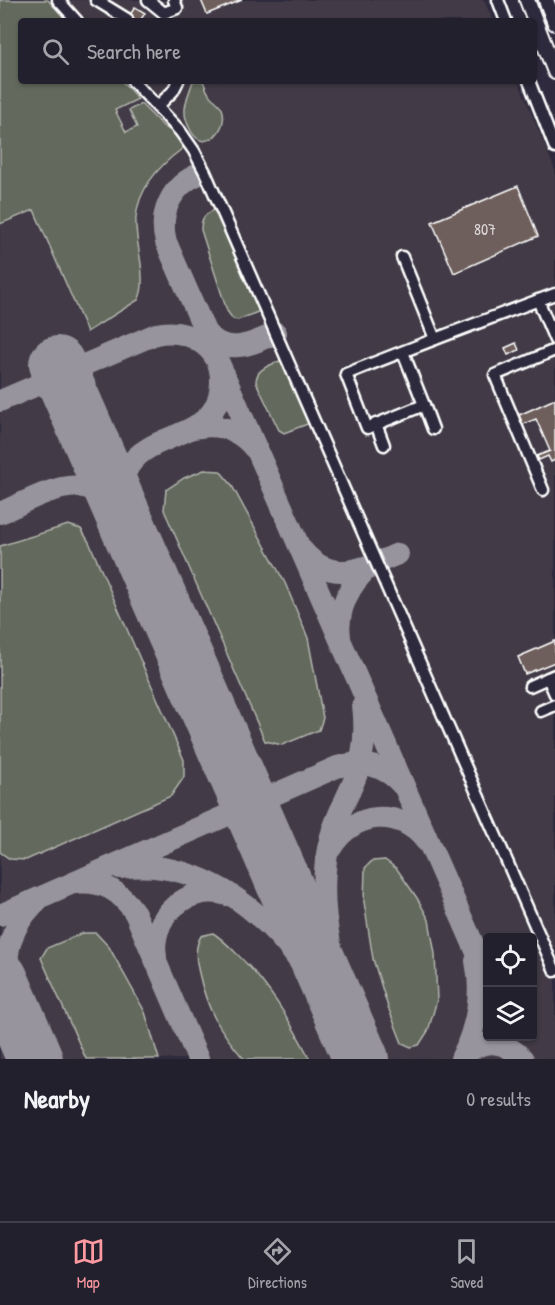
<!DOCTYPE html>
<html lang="en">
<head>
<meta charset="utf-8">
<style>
	body { margin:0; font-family:"Patrick Hand",sans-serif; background:#2f2d3a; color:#f1f3f6 }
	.controls { position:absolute; right:18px; bottom:18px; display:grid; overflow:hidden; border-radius:6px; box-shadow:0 2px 4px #0004 }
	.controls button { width:54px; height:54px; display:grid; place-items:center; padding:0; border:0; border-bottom:2px solid #403e4a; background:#23202e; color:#f1f3f6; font:30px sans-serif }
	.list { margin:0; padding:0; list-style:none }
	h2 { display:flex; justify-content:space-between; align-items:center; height:78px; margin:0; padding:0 24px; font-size:26px }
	h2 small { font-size:20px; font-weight:400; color:#a3a3aa }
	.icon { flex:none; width:33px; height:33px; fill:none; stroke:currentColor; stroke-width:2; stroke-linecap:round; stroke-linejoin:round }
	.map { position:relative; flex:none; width:555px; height:1059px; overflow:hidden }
	.search { position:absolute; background:#23202e; box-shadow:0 2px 4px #0004; left:18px; right:18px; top:18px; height:66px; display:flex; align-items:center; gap:15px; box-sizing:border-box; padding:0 21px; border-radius:6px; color:#a3a3aa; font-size:22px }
	.sheet { height:162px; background:#23202e }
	nav { display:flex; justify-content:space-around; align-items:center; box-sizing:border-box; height:84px; border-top:2px solid #403e4a; background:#23202e; font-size:16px; color:#a3a3aa }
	nav a { display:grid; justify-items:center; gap:3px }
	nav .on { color:#ff9aa2 }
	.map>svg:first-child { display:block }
	.built { fill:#423a46; fill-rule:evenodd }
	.green { fill:#646a5d; stroke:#b2b4ae; stroke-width:1.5 }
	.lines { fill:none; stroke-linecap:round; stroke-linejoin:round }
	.taxiway { stroke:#97949e; stroke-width:22 }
	.runway { stroke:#97949e; stroke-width:56 }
	.building { fill:#6e5e5b; stroke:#fff; stroke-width:1.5 }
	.minor-casing { stroke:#fff; stroke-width:15 }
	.major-casing { stroke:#fff; stroke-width:18 }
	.minor { stroke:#2f2a3d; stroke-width:10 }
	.major { stroke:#2f2a3d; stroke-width:14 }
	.labels { text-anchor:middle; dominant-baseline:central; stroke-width:4.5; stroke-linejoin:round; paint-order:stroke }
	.number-label { font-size:16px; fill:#dbd7d6 }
</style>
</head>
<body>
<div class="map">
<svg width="555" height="1059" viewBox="0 0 555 1059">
	<rect width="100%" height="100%" fill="#2f2a3d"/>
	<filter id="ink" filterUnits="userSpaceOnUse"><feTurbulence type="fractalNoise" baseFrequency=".0167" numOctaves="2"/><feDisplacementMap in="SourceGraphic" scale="12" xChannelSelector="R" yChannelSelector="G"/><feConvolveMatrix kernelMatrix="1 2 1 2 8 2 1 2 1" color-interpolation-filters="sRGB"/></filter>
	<g filter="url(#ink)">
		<!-- built -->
		<path class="built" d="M0 0H484L493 21H21V81H518L555 170V1059H0ZM488 938H532V1036H488Z"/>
		<!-- green -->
		<g class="green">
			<path d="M0 0H48L67 21H21V81H122L138 99 115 110 126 132 137 127 129 110 141 104 163 126 174 133 182 144V149C160 165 139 188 136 217 135 232 139 249 141 264 142 275 144 290 138 300L87 332 34 210 0 224Z"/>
			<path d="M193 81H203C205 85 206 90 209 94 213 101 222 103 223 112 227 131 204 154 191 131 188 125 185 120 185 113 184 102 190 91 193 81Z"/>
			<path d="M216 209 260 311 238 320 233 319 227 311 201 230C201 217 205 214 216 209Z"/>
			<path d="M282 360 310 423 284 433 279 430 276 424 256 382C256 368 271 365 282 360Z"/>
			<path d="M204 470 220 471 231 484 285 583 308 638 323 718 319 730 282 745 265 741 164 510 166 490 184 478Z"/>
			<path d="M68 525 81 529 89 542 184 760V777L171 796 26 860 10 859 0 852V546Z"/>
			<path d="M385 860 397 869 417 898 429 920 435 954 437 1000 428 1031 419 1045 411 1047 402 1043 388 1007 373 959 364 902 365 868 372 861Z"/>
			<path d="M83 933H96L109 947 145 1012 159 1059H86L41 958 47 948Z"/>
			<path d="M213 933C221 938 228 945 235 952 268 983 289 1019 310 1059H244C219 1030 207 1010 199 973 196 960 194 948 201 936Z"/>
		</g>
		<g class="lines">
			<!-- taxiway -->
			<g class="taxiway">
				<path d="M199 174C172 185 158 213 166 242L488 978"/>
				<path d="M205 332C227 357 252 344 276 333"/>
				<path d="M0 401 156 334C171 331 187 333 200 342 214 351 221 363 221 380 221 442 153 428 129 466 116 487 120 502 127 524"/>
				<path d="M194 428C217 423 239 429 254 448"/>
				<path d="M0 513C46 493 90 462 124 519"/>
				<path d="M302 550C331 586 363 568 398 554"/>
				<path d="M340 638C336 610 350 582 372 565"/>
				<path d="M363 705C366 730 364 758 354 781 346 800 336 817 331 836 310 912 341 989 367 1059"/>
				<path d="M331 848C353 811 400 807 426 841"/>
				<path d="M120 868C196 857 261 907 303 966 321 992 336 1021 350 1050"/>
				<path d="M75 883C103 880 120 891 135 913L198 1059"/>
				<path d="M0 915 337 767C362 759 386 766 403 786"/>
				<path d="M156 957C149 917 188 883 227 895"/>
				<path d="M17 1017C3 971 0 936 37 901"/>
				<path d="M462 1057C482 1038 504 1039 523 1059"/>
				<path d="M461 1059C476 1029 483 995 476 961"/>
			</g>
			<!-- runway -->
			<g class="runway">
				<path d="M57 364 361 1059"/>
				<path d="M0 978 35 1059"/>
			</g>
		</g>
		<!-- building -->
		<g class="building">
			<path d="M201 0H242L207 14Z"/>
			<path d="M135 7 145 13 140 21H126Z"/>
			<path d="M518 186 538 236 454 273 432 222Z"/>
			<path d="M516 343 519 350 508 355 505 348Z"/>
			<path d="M555 399V460L551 462 548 456 539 460 537 456 550 451 536 419 521 425 517 416Z"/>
			<path d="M555 641V662L525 674 518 657Z"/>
		</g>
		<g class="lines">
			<defs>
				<g id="minor">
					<path d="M58 0 77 21"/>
					<path d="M96 0 127 19"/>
					<path d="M148 0 164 13 177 8 174 0"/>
					<path d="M498 0 506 21"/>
					<path d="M133 81 180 131 194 151 205 172 555 971"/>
					<path d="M529 81 555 148"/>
					<path d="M158 106 173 91 178 81"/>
					<path d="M402 257 435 339"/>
					<path d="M538 300 555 340"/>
					<path d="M403 352 424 405 367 428 346 374C415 346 485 320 555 294"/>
					<path d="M424 405 433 429"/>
					<path d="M376 424 384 445"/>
					<path d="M543 490 495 375 555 350"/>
					<path d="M555 675 548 678 555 694"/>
					<path d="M530 686 548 678"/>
					<path d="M541 711 555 705"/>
				</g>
				<g id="major">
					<path d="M527 0 555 72"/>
					<path d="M546 0 555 23"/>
				</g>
			</defs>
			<!-- minor casing -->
			<use href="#minor" class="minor-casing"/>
			<!-- major casing -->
			<use href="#major" class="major-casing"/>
			<!-- minor -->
			<use href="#minor" class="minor"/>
			<!-- major -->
			<use href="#major" class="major"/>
		</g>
	</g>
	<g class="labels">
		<!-- number labels -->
		<g class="number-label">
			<text x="485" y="229">807</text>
		</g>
	</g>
</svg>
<div class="controls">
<button><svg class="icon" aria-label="locate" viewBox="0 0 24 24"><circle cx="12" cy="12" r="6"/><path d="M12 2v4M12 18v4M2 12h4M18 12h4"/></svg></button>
<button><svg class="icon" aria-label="layers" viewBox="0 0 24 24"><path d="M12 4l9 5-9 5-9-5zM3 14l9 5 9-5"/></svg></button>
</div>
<div class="search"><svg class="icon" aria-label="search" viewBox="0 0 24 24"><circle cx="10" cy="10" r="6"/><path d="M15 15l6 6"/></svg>Search here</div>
</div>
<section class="sheet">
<h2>Nearby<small>0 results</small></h2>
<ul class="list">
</ul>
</section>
<nav>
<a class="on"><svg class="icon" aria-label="map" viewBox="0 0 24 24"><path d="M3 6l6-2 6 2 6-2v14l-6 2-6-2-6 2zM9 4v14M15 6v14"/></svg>Map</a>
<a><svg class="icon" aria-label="directions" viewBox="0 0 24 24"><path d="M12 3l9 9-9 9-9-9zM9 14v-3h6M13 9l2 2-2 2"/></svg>Directions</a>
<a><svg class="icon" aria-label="saved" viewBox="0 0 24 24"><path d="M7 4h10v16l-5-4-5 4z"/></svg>Saved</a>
</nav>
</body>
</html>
